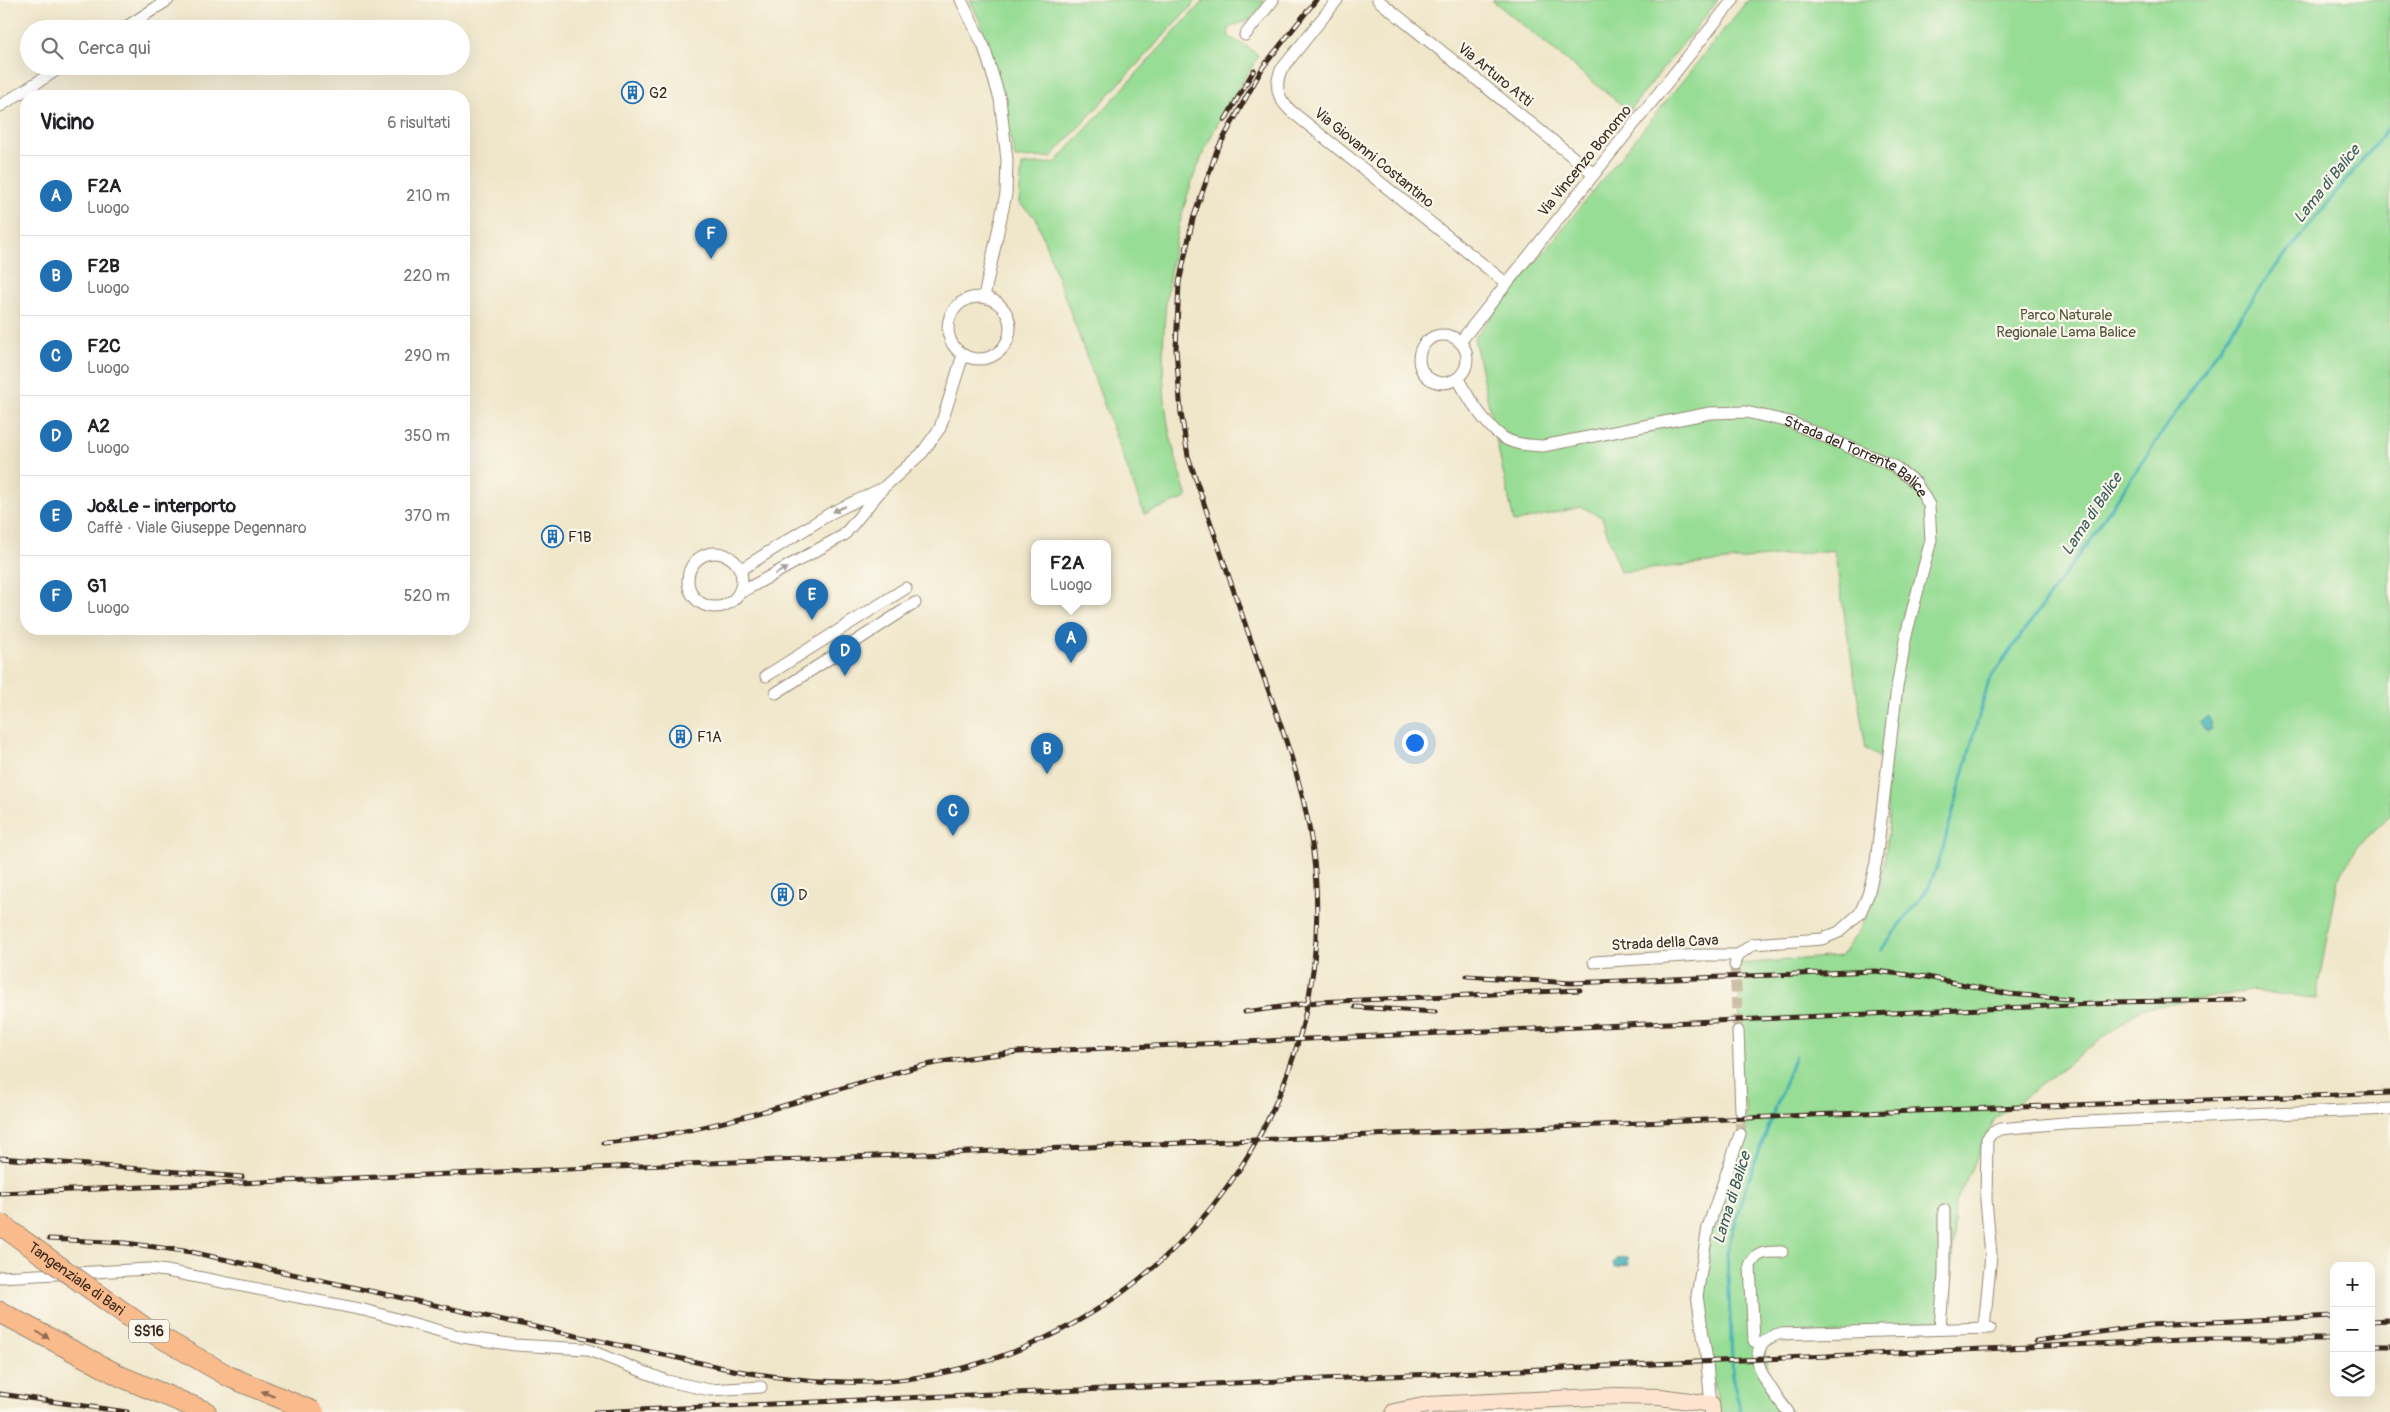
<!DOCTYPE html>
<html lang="it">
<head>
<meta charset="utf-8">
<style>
	body { margin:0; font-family:Pangolin,sans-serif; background:#f6f6f6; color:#202124 }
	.controls { position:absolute; right:15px; bottom:15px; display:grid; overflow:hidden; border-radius:10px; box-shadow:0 5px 20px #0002 }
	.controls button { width:45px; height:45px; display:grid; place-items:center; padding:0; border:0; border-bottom:1px solid #e0e0e0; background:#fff; color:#202124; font:25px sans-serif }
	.you { position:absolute; left:1414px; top:742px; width:18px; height:18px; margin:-12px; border:4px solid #fff; border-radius:50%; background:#1a73e8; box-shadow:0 0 0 8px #1a73e833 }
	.badge { display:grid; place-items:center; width:32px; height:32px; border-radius:50%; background:#1f6fb2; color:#fff; font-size:16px; font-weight:700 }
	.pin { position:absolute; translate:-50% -41px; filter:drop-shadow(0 1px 2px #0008) }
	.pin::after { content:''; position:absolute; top:26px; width:18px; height:15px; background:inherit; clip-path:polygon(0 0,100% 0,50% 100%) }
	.popup { position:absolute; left:1031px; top:540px; width:80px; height:65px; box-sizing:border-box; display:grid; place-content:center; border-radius:10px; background:#fff; filter:drop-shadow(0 1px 4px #0005); font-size:16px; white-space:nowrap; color:#757577 }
	.popup b { font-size:19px; color:#202124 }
	.popup::after { content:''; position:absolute; left:50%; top:100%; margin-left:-10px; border:10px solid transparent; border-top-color:#fff }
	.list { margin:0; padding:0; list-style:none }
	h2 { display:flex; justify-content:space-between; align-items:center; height:65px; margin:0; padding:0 20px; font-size:21px }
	h2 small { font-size:16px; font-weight:400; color:#757577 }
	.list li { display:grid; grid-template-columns:32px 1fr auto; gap:15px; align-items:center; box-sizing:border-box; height:80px; padding:0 20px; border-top:1px solid #e0e0e0 }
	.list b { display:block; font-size:19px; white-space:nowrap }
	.list p { margin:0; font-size:16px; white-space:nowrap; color:#757577 }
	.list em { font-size:16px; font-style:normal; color:#757577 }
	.icon { flex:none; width:28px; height:28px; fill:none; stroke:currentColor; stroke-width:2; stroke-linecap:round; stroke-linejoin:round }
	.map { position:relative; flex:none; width:2390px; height:1412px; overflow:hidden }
	.search { position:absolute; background:#fff; box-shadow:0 5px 20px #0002; left:20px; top:20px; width:450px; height:55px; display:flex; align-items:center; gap:12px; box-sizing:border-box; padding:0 18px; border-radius:28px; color:#757577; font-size:19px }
	.panel { position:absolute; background:#fff; box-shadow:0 5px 20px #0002; left:20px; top:90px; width:450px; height:545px; border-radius:20px }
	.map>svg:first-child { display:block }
	.green { fill:#98dd95; stroke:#6a845a }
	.water { fill:#3cadb5; stroke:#3c6c6a }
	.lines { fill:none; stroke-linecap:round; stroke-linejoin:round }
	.stream { stroke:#3cadb5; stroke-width:3 }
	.street-tunnel { stroke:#ccc1a8; stroke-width:11; stroke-dasharray:11 5.5; stroke-linecap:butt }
	.street-casing { stroke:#968874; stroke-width:13 }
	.secondary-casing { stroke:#968874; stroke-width:18 }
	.highway-casing { stroke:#968874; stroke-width:22 }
	.street { stroke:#fff; stroke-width:11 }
	.secondary { stroke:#fde4d1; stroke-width:16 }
	.highway { stroke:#fabb8c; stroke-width:20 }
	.rail-casing { stroke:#3b2a1e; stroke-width:5 }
	.rail { stroke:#fbf7ec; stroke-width:3; stroke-dasharray:9; stroke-linecap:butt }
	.highway-bridge-casing { stroke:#968874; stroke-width:22; stroke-linecap:butt }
	.highway-bridge { stroke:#fabb8c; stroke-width:20 }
	.oneway { fill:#a79f9a }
	.oneway2 { fill:#916b50 }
	.labels { text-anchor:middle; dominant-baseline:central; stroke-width:4.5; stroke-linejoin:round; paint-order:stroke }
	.shield { fill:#fbf7ec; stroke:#75685c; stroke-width:1 }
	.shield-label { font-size:14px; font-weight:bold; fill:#3b2a1e }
	.street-label { font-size:15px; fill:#3b2a1e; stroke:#fbf7ec }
	.poi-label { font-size:15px; fill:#3b2a1e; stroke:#fbf7ec; text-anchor:start }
	.park-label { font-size:15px; fill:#52573c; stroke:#fbf7ec }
	.water-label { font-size:16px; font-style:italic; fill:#3b5e5a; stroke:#fbf7ec }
</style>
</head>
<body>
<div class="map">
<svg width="2390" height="1412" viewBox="0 0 2390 1412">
	<rect width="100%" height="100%" fill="#fbf7ec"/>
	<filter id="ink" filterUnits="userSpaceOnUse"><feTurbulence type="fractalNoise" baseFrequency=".02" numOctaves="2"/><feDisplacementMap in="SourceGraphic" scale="10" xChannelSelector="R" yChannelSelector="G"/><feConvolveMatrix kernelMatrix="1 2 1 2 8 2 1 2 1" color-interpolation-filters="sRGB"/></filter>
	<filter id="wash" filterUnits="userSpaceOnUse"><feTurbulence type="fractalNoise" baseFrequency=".0096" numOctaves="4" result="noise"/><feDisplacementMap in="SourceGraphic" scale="20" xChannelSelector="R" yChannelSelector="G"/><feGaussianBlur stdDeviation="1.12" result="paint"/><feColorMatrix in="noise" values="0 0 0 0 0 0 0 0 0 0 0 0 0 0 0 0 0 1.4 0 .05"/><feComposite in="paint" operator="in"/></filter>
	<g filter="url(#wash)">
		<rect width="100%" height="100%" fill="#f0e7cb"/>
		<!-- green -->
		<g class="green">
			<path d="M970 0H1197L1051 157 1015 158 980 21Z"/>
			<path d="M1204 0H1265L1251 19 1228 28 1229 37 1249 48 1259 56C1235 91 1213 128 1197 168 1169 239 1156 342 1167 418 1171 445 1180 472 1187 498L1144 514 1036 218 1019 203 1022 165 1055 163Z"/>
			<path d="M1492 0H1718L1629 111Z"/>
			<path d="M1748 0H2390V814L2358 847 2337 880 2316 998 2249 991 2141 1009 1994 1120 1955 1204 1952 1263 1944 1329 1787 1335 1771 1345H1764L1768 1377 1791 1412H1719L1700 1312 1703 1257 1723 1173 1745 1125 1746 1110 1737 1057 1740 1023 1738 964 1841 956 1859 931 1881 884 1889 823 1881 759 1866 749 1834 550 1620 572 1602 517 1581 507 1514 522 1474 338Z"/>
		</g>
		<!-- water -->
		<g class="water">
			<path d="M2208 716 2212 724 2210 725 2212 729 2207 732 2205 728 2203 729 2199 722Z"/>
			<path d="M1628 1257 1629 1265 1614 1267 1613 1262 1617 1261V1258Z"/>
		</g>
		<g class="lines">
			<!-- stream -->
			<g class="stream">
				<path d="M1881 950 1929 887 1941 855 1989 680 2086 545 2269 275 2390 126"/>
				<path d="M1741 1412 1733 1381 1727 1252 1744 1192 1795 1056"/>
			</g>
		</g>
	</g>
	<g filter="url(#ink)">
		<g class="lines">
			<!-- street-tunnel -->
			<g class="street-tunnel">
				<path d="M1735 965 1738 1031"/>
				<path d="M1740 1134 1741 1111"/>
			</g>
			<defs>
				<g id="street">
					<path d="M961 0 984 47 1000 99 1007 160 1006 194 984 297"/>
					<path d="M1337 0 1281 70C1274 87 1278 99 1291 111L1506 283"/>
					<path d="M1378 0 1594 174"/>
					<path d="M123 29 168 0"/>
					<path d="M1245 35 1273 0"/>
					<path d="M0 106 63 66"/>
					<circle cx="979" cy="328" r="31"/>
					<circle cx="1443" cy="359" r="24"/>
					<path d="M1460 342 1733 0"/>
					<path id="s1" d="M1458 379C1469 399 1483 422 1501 436 1513 445 1529 445 1543 446L1710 413 1746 412 1790 422 1894 466 1916 483 1929 505 1931 540 1906 635 1897 687 1876 862 1868 895 1860 913 1839 932 1822 939 1753 944 1738 955 1735 965"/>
					<circle cx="715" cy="580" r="27"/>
					<path d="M740 570 831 513 879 490"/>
					<path d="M738 594 844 535 883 488 922 453 940 428 963 355"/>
					<path d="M766 676 906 588"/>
					<path d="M776 693 915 603"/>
					<path d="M1594 962 1700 955H1738"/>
					<path d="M1738 1031 1741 1111"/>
					<path d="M0 1277 149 1269 167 1271 364 1310 462 1337 515 1345 586 1349 667 1381 710 1390 761 1387"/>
					<path d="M1984 1328 1991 1255 1986 1200 1987 1139 1992 1133 2000 1129 2064 1123 2390 1109"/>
					<path d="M1940 1329 1944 1274V1210"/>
					<path d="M1761 1345 1754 1341 1750 1266C1757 1251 1766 1252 1782 1252"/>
					<path d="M1711 1404 1706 1354 1697 1296 1708 1227 1740 1134"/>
					<path d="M1788 1412C1772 1390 1735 1350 1778 1334L1990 1328"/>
				</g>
				<path id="secondary" d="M1394 1412 1428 1405 1617 1396 1660 1397 1711 1404 1712 1412"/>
				<path id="highway" d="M0 1312 122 1377 206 1412"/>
			</defs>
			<!-- street casing -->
			<use href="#street" class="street-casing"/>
			<!-- secondary casing -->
			<use href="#secondary" class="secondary-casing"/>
			<!-- highway casing -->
			<use href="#highway" class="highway-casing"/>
			<!-- street -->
			<use href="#street" class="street"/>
			<!-- secondary -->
			<use href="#secondary" class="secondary"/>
			<!-- highway -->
			<use href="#highway" class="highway"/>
			<defs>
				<g id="rail">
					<path d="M1225 120 1254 70"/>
					<path d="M1467 976 1571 983 1875 971 1927 977 2009 994 2070 999"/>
					<path d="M2109 1002 2244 1000"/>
					<path d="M1355 1007 1435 1012"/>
					<path d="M1245 1012 1317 1002 1580 990"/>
					<path d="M603 1143C708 1135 808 1096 909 1069 945 1060 982 1056 1018 1052L2116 1003"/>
					<path d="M0 1158 242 1177"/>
					<path d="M0 1193 1514 1129 1810 1115 2390 1093"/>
					<path d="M49 1239 126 1243 191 1252 733 1370C788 1380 843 1386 899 1380 1152 1350 1337 1124 1315 870 1309 798 1283 731 1259 664 1235 595 1211 525 1188 456L1181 413 1176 349 1179 283 1193 219 1217 150 1263 67 1316 0"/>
					<path d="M2371 1321 2390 1320"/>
					<path d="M2036 1341 2150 1325 2334 1316"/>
					<path d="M2371 1346H2390"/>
					<path d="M0 1394 127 1412"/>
					<path d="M595 1412 2204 1339H2334"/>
				</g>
			</defs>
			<!-- rail casing -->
			<use href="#rail" class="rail-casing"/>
			<!-- rail -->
			<use href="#rail" class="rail"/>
			<defs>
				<g id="highway-bridge">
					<path id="s2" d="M0 1224 148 1330 230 1377 314 1412"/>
				</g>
			</defs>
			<!-- highway-bridge casing -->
			<use href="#highway-bridge" class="highway-bridge-casing"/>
			<!-- highway-bridge -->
			<use href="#highway-bridge" class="highway-bridge"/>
		</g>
		<!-- one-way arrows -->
		<defs><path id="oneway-solid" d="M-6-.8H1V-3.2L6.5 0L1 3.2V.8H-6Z" transform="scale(1.25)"/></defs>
		<g class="oneway">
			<use href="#oneway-solid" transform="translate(839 509) rotate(155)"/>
			<use href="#oneway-solid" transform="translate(781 571) rotate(-28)"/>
		</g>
		<g class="oneway2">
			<use href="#oneway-solid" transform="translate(43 1335) rotate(28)"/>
			<use href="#oneway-solid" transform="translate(268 1394) rotate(-157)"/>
		</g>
	</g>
	<!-- icons -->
	<defs>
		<symbol id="building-ring" viewBox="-11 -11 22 22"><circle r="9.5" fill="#fbf7ec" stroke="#1f6fb2" stroke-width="1.5"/><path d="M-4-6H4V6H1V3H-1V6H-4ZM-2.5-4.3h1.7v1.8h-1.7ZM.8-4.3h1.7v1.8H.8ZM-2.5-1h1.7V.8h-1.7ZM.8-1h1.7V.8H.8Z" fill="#1f6fb2"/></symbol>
	</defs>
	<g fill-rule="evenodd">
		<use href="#building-ring" x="620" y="80" width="25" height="25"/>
		<use href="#building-ring" x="540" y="524" width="25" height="25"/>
		<use href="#building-ring" x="668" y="724" width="25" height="25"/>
		<use href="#building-ring" x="770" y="882" width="25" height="25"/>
	</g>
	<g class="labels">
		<!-- shield labels -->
		<rect class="shield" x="129" y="1319.5" width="40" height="23" rx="4"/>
		<g class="shield-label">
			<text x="149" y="1331">SS16</text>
		</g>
		<!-- street labels -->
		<g class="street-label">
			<text transform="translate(1495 75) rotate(39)">Via Arturo Atti</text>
			<text transform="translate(1374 158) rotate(39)">Via Giovanni Costantino</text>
			<text transform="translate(1585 161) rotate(-51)">Via Vincenzo Bonomo</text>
			<text stroke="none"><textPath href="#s1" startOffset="442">Strada del Torrente Balice</textPath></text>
			<text transform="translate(1665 943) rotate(-3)">Strada della Cava</text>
			<text stroke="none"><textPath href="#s2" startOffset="94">Tangenziale di Bari</textPath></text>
		</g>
		<!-- poi labels -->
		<g class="poi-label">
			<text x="649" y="93">G2</text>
			<text x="568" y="537">F1B</text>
			<text x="697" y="737">F1A</text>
			<text x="798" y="895">D</text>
		</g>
		<!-- park labels -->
		<g class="park-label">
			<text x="2066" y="315">Parco Naturale<tspan x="2066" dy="17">Regionale Lama Balice</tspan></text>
		</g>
		<!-- water labels -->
		<g class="water-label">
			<text transform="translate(2327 184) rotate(-51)">Lama di Balice</text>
			<text transform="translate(2092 514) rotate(-56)">Lama di Balice</text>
			<text transform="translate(1732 1198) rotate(-73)">Lama di Balice</text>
		</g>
	</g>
</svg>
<div class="controls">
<button>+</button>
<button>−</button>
<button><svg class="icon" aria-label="layers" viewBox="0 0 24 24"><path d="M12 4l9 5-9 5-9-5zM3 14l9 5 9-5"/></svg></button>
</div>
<div class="you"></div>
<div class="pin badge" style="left:1071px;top:663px">A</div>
<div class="popup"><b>F2A</b>Luogo</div>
<div class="pin badge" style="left:1047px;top:774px">B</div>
<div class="pin badge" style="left:953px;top:836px">C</div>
<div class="pin badge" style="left:845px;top:676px">D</div>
<div class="pin badge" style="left:812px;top:620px">E</div>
<div class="pin badge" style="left:711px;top:259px">F</div>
<div class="search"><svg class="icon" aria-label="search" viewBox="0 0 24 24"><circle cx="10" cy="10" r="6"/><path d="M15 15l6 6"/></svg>Cerca qui</div>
<section class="panel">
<h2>Vicino<small>6 risultati</small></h2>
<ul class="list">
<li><span class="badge">A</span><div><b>F2A</b><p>Luogo</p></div><em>210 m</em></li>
<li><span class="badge">B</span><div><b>F2B</b><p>Luogo</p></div><em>220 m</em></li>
<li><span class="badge">C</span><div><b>F2C</b><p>Luogo</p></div><em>290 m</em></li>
<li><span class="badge">D</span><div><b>A2</b><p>Luogo</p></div><em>350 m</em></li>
<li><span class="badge">E</span><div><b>Jo&amp;Le - interporto</b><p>Caffè · Viale Giuseppe Degennaro</p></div><em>370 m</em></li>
<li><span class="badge">F</span><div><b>G1</b><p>Luogo</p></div><em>520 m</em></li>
</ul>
</section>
</div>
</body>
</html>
